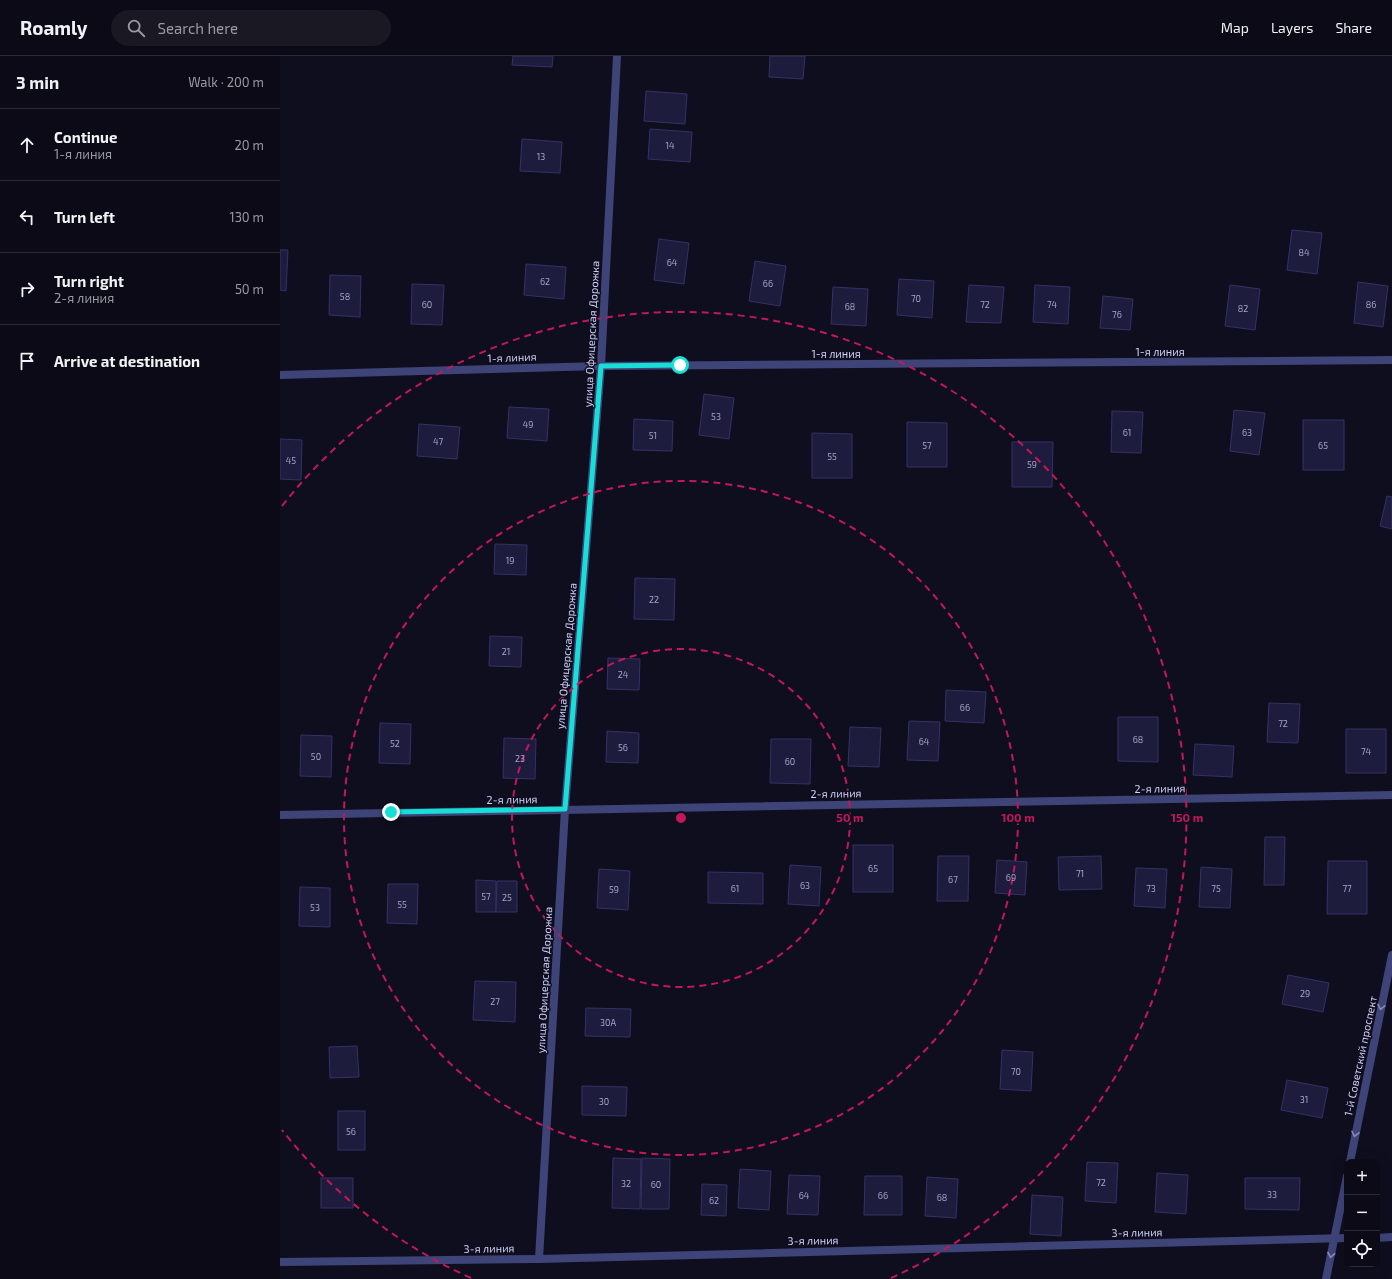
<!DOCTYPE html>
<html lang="en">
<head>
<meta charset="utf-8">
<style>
	body { margin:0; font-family:"Exo 2",sans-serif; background:#191823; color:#f1f3f6 }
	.controls { position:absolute; right:12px; bottom:12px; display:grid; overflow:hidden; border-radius:8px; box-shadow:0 4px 16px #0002 }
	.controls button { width:36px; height:36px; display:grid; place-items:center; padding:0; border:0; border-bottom:1px solid #2b2b35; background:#0b0a16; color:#f1f3f6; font:20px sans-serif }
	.stop { position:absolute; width:12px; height:12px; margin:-9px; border:3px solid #17ded7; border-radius:50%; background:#fff }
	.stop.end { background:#17ded7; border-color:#fff; box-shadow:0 1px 4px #0008 }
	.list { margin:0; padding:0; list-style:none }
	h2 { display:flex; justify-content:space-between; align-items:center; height:52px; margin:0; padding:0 16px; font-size:17px }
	h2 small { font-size:13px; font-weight:400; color:#9a9aa1 }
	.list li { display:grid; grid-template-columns:26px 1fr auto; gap:12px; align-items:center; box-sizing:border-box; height:72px; padding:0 16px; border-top:1px solid #2b2b35 }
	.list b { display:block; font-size:15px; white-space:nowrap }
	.list p { margin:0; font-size:13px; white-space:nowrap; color:#9a9aa1 }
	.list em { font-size:13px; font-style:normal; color:#9a9aa1 }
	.icon { flex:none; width:22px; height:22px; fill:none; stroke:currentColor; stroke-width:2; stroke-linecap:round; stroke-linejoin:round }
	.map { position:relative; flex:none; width:1112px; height:1223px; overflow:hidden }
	header { display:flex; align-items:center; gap:24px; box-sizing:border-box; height:56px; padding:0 20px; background:#0b0a16; border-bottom:1px solid #2b2b35 }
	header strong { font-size:19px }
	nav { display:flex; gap:22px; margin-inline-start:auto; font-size:14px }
	.search { width:280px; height:36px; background:#191823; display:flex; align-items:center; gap:10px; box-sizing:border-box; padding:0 14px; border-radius:22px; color:#9a9aa1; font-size:15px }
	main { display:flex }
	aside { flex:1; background:#0b0a16 }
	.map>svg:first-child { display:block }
	.building { fill:#1e1c3d; stroke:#343166 }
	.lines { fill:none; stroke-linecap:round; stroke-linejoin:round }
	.street { stroke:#3e4478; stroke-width:8 }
	.oneway { stroke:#878ab9 }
	.route { stroke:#17ded7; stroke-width:5 }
	.ring { fill:none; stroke:#c2185b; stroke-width:2; stroke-dasharray:7 5 }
	.labels { text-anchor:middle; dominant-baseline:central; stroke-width:3; stroke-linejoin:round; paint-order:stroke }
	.number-label { font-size:9px; fill:#a4a4cb }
	.street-label { font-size:11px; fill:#d0d1fa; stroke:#0f0e1e }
	.centre { fill:#c2185b; stroke:#0f0e1e; stroke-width:2 }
	.ring-label { font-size:12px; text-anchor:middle; font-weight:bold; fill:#c2185b; stroke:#0f0e1e; stroke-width:3; stroke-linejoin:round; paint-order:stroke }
</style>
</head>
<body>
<header>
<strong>Roamly</strong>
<div class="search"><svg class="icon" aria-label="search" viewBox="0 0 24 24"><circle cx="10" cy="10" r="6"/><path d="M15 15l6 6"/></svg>Search here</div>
<nav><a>Map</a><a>Layers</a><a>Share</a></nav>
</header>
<main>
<aside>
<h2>3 min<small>Walk · 200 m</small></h2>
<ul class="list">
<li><svg class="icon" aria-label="ahead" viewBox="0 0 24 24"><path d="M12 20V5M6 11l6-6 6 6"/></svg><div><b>Continue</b><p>1-я линия</p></div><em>20 m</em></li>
<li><svg class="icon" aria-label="left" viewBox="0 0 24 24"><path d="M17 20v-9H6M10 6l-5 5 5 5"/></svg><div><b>Turn left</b></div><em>130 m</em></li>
<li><svg class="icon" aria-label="right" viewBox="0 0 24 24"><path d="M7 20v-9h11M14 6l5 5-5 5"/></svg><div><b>Turn right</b><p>2-я линия</p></div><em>50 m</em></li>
<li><svg class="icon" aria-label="arrive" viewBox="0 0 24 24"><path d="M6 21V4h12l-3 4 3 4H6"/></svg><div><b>Arrive at destination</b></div></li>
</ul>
</aside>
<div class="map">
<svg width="1112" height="1223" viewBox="0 0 1112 1223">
	<rect width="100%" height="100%" fill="#0f0e1e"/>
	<!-- building -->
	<g class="building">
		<path d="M233 0H273L272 11 232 9Z"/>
		<path d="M490 0H525L523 23 489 21Z"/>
		<path d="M366 35 407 38 405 68 364 65Z"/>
		<path d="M370 73 412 76 410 106 368 103Z"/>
		<path d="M242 83 282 86 280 117 240 115Z"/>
		<path d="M1012 174 1042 177 1037 218 1007 214Z"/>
		<path d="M379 183 409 187 404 228 374 224Z"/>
		<path d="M0 194H8L6 235 0 234Z"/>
		<path d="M475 205 506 210 500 250 469 245Z"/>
		<path d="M246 208 286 211 284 243 244 239Z"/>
		<path d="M50 219 81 220 80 261 49 259Z"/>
		<path d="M619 223 654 225 652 262 617 259Z"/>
		<path d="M1078 226 1108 230 1103 271 1074 267Z"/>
		<path d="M132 228 164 229 162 269 131 268Z"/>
		<path d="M689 229 724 231 721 267 686 266Z"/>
		<path d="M755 229 790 231 788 268 753 266Z"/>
		<path d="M950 229 980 233 975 274 945 270Z"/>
		<path d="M553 231 588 233 586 270 551 268Z"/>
		<path d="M823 240 853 243 850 274 820 272Z"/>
		<path d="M424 338 454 342 449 383 419 379Z"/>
		<path d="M229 351 269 353 267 385 227 382Z"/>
		<path d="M954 354 985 357 979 399 950 395Z"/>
		<path d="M832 355 863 356 861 397 831 396Z"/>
		<path d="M354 363 393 365 392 395 353 394Z"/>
		<rect x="1023" y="364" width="41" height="50"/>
		<path d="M627 366 667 367V411H627Z"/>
		<path d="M139 368 180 371 177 403 137 400Z"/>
		<path d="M532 377 572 378V422H532Z"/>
		<path d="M0 383 22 384 21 424 0 423Z"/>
		<path d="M732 386H773L772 431H732Z"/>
		<path d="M1107 440 1112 441V473L1100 470Z"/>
		<path d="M215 488 247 489 246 519 214 518Z"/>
		<path d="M355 522 395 523 394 564 354 563Z"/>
		<path d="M210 580 242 581 241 611 209 610Z"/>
		<path d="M328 602 360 603 359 634 327 633Z"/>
		<path d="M666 634 706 636 704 667 665 665Z"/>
		<path d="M989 647 1020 648 1018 687 987 686Z"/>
		<path d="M838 661H878V706L838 705Z"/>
		<path d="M629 665 660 666 658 705 627 704Z"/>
		<path d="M100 667 131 668 130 708 99 707Z"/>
		<path d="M570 671 601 672 599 711 568 710Z"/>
		<rect x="1066" y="673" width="40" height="44"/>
		<path d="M327 675 359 677 358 707 326 706Z"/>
		<path d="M21 679 52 680 51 721 20 720Z"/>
		<path d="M224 682 256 683 255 723 223 722Z"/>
		<path d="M491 683H531L530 728 490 727Z"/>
		<path d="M915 688 954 690 952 721 913 719Z"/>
		<path d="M985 781H1005L1004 829H984Z"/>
		<rect x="573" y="789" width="40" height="47"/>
		<path d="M658 800H689L688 845H657Z"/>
		<path d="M821 800 822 833 779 834 778 801Z"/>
		<path d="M717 804 747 806 745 839 715 837Z"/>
		<path d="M1048 805H1087V858H1047Z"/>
		<path d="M510 809 541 811 539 850 508 848Z"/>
		<path d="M921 811 952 813 950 852 919 851Z"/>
		<path d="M856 812 887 813 885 852 854 850Z"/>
		<path d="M319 813 350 815 348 854 317 852Z"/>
		<path d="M428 816 483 817V848L428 847Z"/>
		<path d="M196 824 216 825V856H196Z"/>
		<path d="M217 825H237V856H216Z"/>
		<path d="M108 828H138L137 868 107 867Z"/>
		<path d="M20 831 50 832V871L19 870Z"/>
		<path d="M1008 919 1049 927 1043 956 1002 948Z"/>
		<path d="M195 925 236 926 235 966 193 964Z"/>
		<path d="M306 952 351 953 350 981 305 980Z"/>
		<path d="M77 990 79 1021 50 1022 49 991Z"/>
		<path d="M722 994 753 996 751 1035 720 1033Z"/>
		<path d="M1007 1024 1048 1032 1042 1062 1001 1054Z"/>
		<path d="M302 1030 347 1031 346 1060 302 1059Z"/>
		<rect x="58" y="1055" width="27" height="39"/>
		<path d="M333 1102 361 1103 360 1153 332 1152Z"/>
		<path d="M362 1102 390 1103 389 1153H361Z"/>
		<path d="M807 1106 838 1107 836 1147 805 1145Z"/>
		<path d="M460 1113 491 1115 489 1154 458 1152Z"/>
		<path d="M877 1117 908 1119 906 1158 875 1156Z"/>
		<path d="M509 1119 540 1120 538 1159 507 1158Z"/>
		<path d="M585 1120H622V1159H584Z"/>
		<path d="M647 1121 678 1123 676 1162 645 1160Z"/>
		<rect x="41" y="1122" width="32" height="30"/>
		<path d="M965 1122H1020L1019 1154 965 1153Z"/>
		<path d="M422 1128 447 1129 446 1160 421 1159Z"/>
		<path d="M752 1139 783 1141 781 1180 750 1178Z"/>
	</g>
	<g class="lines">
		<!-- street -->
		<g class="street">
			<path d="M0 319 321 310 1112 304"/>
			<path d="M0 759 1112 739"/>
			<path d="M1070 1106 1112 899"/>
			<path d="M1097 1182 1112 1181"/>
			<path d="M259 1203 285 753 321 310 337 0"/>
			<path d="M0 1206 259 1203 1067 1182"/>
			<path d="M1046 1223 1067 1120"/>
		</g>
	</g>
	<!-- one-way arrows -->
	<defs><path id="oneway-chevron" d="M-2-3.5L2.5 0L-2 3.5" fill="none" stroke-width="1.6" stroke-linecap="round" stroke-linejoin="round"/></defs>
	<g class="oneway">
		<use href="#oneway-chevron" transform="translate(1101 951) rotate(102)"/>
		<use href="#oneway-chevron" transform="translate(1075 1078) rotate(102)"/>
		<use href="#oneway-chevron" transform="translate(1051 1199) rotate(101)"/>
	</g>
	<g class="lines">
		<!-- route -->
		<path class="route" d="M111 756 285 753 321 310 400 309"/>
	</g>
	<!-- distance rings -->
	<g class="ring">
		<circle cx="401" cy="762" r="169"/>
		<circle cx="401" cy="762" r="337"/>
		<path d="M191 1222A506 506 0 0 1 2 1074M2 450A506 506 0 1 1 611 1222"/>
	</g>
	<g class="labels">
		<!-- number labels -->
		<g class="number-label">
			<text x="390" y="89">14</text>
			<text x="261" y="100">13</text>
			<text x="1024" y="196">84</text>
			<text x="392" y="206">64</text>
			<text x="265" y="225">62</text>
			<text x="488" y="227">66</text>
			<text x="65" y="240">58</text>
			<text x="636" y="242">70</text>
			<text x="147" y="248">60</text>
			<text x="705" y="248">72</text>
			<text x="772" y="248">74</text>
			<text x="1091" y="248">86</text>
			<text x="570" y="250">68</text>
			<text x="963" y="252">82</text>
			<text x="837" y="258">76</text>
			<text x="436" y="360">53</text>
			<text x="248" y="368">49</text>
			<text x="847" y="376">61</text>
			<text x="967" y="376">63</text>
			<text x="373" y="379">51</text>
			<text x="158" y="385">47</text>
			<text x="647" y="389">57</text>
			<text x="1043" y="389">65</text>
			<text x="552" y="400">55</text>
			<text x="11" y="404">45</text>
			<text x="752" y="408">59</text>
			<text x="230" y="504">19</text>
			<text x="374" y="543">22</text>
			<text x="226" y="595">21</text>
			<text x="343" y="618">24</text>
			<text x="685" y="651">66</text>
			<text x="1003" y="667">72</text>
			<text x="858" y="683">68</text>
			<text x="644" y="685">64</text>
			<text x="115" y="687">52</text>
			<text x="343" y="691">56</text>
			<text x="1086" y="695">74</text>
			<text x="36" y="700">50</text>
			<text x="240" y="702">23</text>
			<text x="510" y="705">60</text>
			<text x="593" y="812">65</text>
			<text x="800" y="817">71</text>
			<text x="731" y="821">69</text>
			<text x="673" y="823">67</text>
			<text x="525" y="829">63</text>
			<text x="455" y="832">61</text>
			<text x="871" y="832">73</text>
			<text x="936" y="832">75</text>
			<text x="1067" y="832">77</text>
			<text x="334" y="833">59</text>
			<text x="206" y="840">57</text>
			<text x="227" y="841">25</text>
			<text x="122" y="848">55</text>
			<text x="35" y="851">53</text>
			<text x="1025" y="937">29</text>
			<text x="215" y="945">27</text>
			<text x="328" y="966">30А</text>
			<text x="736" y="1015">70</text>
			<text x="1024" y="1043">31</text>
			<text x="324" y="1045">30</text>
			<text x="71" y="1075">56</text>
			<text x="821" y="1126">72</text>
			<text x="346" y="1127">32</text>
			<text x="376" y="1128">60</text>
			<text x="992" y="1138">33</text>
			<text x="524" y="1139">64</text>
			<text x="603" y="1139">66</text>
			<text x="662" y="1141">68</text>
			<text x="434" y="1144">62</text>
		</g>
		<!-- street labels -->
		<g class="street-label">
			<text transform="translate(311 278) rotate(-87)">улица Офицерская Дорожка</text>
			<text x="880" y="295">1-я линия</text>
			<text x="556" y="297">1-я линия</text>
			<text transform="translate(232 301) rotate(-2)">1-я линия</text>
			<text transform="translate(286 600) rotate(-85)">улица Офицерская Дорожка</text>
			<text transform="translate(880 732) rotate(-1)">2-я линия</text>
			<text transform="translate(556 737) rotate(-1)">2-я линия</text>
			<text transform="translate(232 743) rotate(-1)">2-я линия</text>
			<text transform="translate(264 924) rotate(-87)">улица Офицерская Дорожка</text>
			<text transform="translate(1080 1000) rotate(-78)">1-й Советский проспект</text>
			<text transform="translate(857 1176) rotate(-1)">3-я линия</text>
			<text transform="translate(533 1184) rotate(-1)">3-я линия</text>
			<text transform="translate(209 1192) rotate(-1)">3-я линия</text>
		</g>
	</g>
	<circle cx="401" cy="762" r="6" class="centre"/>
	<g class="ring-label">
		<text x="570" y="766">50 m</text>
		<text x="738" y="766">100 m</text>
		<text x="907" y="766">150 m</text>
	</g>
</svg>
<div class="controls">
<button>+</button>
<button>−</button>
<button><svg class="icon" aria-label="locate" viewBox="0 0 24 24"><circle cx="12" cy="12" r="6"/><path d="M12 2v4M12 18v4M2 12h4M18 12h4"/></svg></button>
</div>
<div class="stop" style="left:400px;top:309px"></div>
<div class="stop end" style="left:111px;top:756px"></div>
</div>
</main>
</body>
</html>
